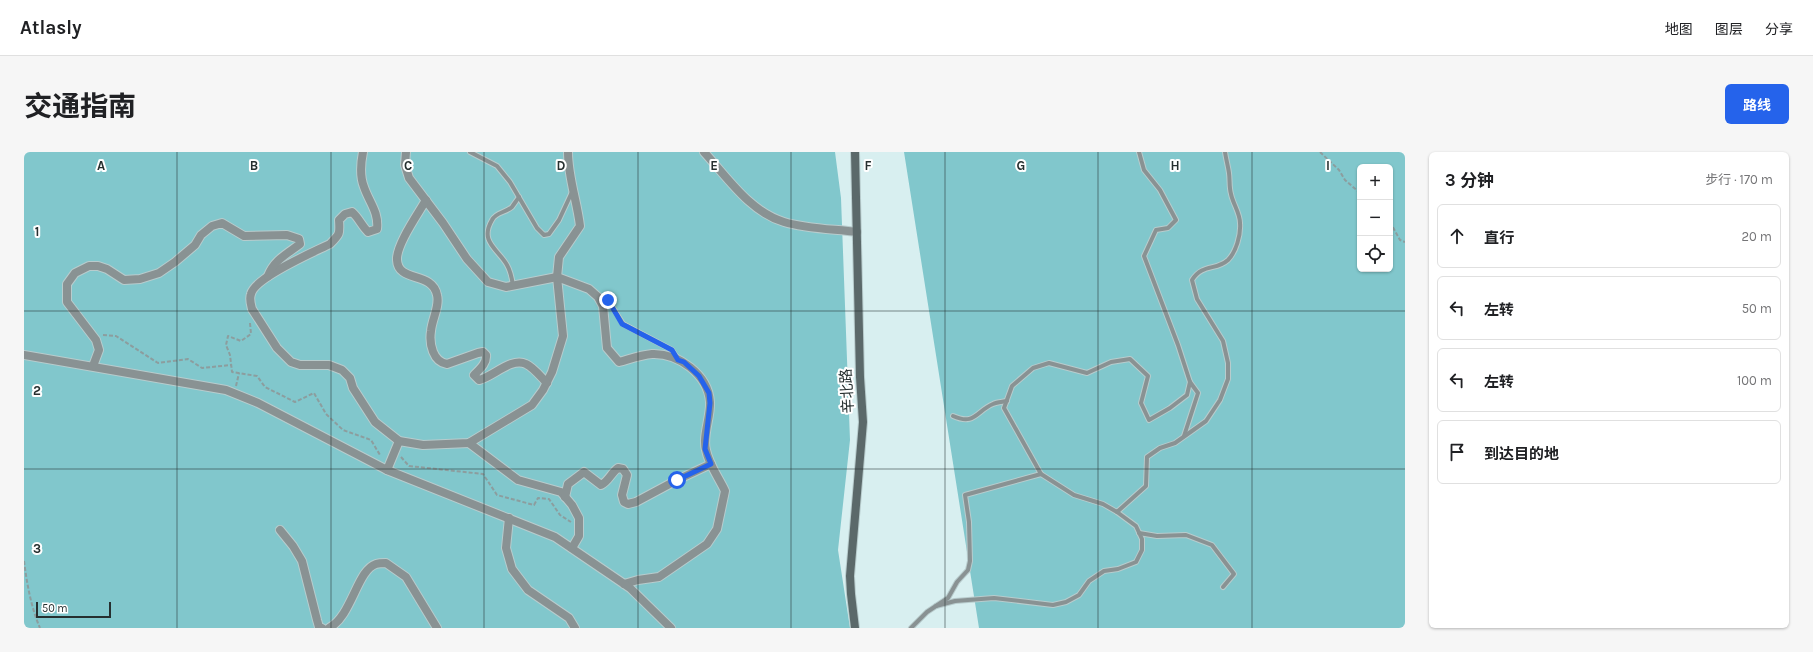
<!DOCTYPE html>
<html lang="zh">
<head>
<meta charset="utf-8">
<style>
	body { margin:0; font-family:Karla,"Noto Sans SC",sans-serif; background:#f6f6f6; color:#202124 }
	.controls { position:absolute; right:12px; top:12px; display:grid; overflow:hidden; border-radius:6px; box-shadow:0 1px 3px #0004 }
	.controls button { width:36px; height:36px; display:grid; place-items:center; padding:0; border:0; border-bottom:1px solid #e0e0e0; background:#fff; color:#202124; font:20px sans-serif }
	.scale { position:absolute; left:12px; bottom:10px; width:75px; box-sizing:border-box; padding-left:4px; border:2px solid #262f2f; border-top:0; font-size:11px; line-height:14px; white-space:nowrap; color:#262f2f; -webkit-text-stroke:3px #fff; paint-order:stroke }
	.stop { position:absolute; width:12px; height:12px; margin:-9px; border:3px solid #2563eb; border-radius:50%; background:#fff }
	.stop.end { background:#2563eb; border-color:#fff; box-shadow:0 1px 4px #0008 }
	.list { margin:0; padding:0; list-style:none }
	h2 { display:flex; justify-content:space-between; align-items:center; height:52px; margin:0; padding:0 16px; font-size:17px }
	h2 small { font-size:13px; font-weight:400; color:#757577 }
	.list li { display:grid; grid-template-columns:26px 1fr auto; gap:12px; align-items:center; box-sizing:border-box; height:64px; margin:0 8px 8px; padding:0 8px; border:1px solid #e0e0e0; border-radius:6px }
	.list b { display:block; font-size:15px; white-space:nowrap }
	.list em { font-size:13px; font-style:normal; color:#757577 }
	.icon { flex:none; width:22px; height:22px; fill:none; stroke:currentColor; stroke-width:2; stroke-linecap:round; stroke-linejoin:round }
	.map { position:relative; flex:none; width:1381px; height:476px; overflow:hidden; border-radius:6px }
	header { display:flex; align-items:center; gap:24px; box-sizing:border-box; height:56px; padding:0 20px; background:#fff; border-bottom:1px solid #e0e0e0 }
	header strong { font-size:19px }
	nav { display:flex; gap:22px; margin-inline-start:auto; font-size:14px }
	.intro { display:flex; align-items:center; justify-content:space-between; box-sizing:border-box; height:96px; padding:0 24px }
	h1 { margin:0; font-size:28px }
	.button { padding:10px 18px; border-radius:6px; background:#2563eb; color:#fff; font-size:14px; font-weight:700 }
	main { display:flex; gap:24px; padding:0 24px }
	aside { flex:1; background:#fff; border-radius:6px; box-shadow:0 1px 3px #0004 }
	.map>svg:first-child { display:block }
	.green { fill:#81c7cc; fill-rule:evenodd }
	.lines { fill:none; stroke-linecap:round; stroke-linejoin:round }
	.lane-casing { stroke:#b8cccd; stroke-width:6 }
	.street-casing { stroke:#b8cccd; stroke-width:10 }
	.secondary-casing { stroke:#b8cccd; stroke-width:10 }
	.path { stroke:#8c9d9e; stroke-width:2; stroke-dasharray:4 2; stroke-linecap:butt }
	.lane { stroke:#899293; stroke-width:4 }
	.street { stroke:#899293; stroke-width:8 }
	.secondary { stroke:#5b696a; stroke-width:8 }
	.route { stroke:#2563eb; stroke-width:5 }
	.grid { fill:none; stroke:#262f2f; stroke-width:1; stroke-opacity:0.55 }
	.labels { text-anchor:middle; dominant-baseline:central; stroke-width:4; stroke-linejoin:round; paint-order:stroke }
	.street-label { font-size:15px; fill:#262f2f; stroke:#fff }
	.grid-label { font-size:13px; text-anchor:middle; font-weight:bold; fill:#262f2f; stroke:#fff; stroke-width:4; stroke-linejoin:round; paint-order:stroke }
</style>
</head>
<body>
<header>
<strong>Atlasly</strong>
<nav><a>地图</a><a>图层</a><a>分享</a></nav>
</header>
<div class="intro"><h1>交通指南</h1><a class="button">路线</a></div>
<main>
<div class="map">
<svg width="1381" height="476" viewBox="0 0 1381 476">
	<rect width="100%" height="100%" fill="#d8eff0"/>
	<!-- green -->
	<g class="green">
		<path d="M0 0H811L817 46 826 288 814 398 826 476H0Z"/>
		<path d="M880 0H1381V476H955ZM1336 15H1366V117H1336Z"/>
	</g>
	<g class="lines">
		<defs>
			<g id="lane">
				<path d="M446 0 473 14 486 30 513 76 520 83 525 82 535 68 548 40"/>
				<path d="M1115 0 1120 18 1136 38 1152 68 1144 76 1132 78 1120 104 1154 193 1166 230 1174 241 1160 284"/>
				<path d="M489 134C488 126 487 120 483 113 474 97 455 90 468 68 472 60 481 61 488 55 490 52 493 48 495 45"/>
				<path d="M575 145 584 148 599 172 648 198 653 206"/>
				<path d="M1166 230 1163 243 1146 256 1125 268 1117 251 1124 224 1106 207 1087 210 1063 221 1025 211 1009 216 988 234 980 256 1017 322 1050 343 1079 352 1093 360 1122 334 1123 305 1136 296 1151 291 1182 269 1196 248 1204 227V211L1199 189 1173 147 1168 128C1179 111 1192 119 1204 108 1212 100 1217 83 1216 71 1216 61 1209 52 1207 42 1205 35 1206 28 1205 21 1204 14 1202 7 1201 0"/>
				<path d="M929 264C951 274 952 259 969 252 973 250 978 250 983 249"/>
				<path d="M1115 381 1133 384 1162 383 1188 393 1210 422 1199 435"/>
				<path d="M912 454 931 449 970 446 1029 453 1042 450 1055 443 1065 429 1080 419 1094 417 1112 410 1118 398V387L1112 374 1093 360"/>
				<path d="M887 476 903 460 924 446 933 430 944 418 946 409 945 370 941 343 1017 322"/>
			</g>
			<g id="street">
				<path d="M339 0C337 10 336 25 340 35 345 50 355 60 353 77L344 80C337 73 335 66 328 60L321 62 315 68C316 82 316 82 306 92 290 100 231 125 227 142 225 147 227 153 228 157L253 196 267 210 276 213H305L318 218 326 226 329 236 351 270 375 289 399 293 445 291 508 253 519 238 528 220 539 184 533 125 535 105 556 74C553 49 544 25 544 0"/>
				<path d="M382 0 381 13 385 26 419 71 443 107 464 130 482 135 533 125 565 137 574 145 579 154 583 196 595 210C606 207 617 203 628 202 654 201 684 222 686 250 687 264 678 285 682 298 685 313 695 326 701 339L693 377 683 392 635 425 614 428 600 432"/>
				<path d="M680 0C703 25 726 60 760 70 783 77 809 77 833 80"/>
				<path d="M402 48C394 62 372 93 373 108 374 131 408 119 413 143 416 154 408 167 407 179 405 192 409 210 423 212L454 201 459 200 462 203C463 211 456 217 450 223L455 228C469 225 487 205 502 212 509 215 517 225 523 231"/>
				<path d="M0 203 202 238 234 251 363 318 531 385 606 436 647 476"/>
				<path d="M69 214 75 198 72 188 43 150V132L51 121 65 114H74L83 117 100 128 116 127 135 121 151 110 171 93 177 83 188 74 198 71 220 84 263 83 275 87 276 92C263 102 250 108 244 124"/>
				<path d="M445 291 494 328 537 340 548 353 555 366V384L548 396"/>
				<path d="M363 318 375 289"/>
				<path d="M541 345 544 332 560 320 577 333C585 329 587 321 594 316L599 317 603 323 598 343 600 350 604 352 612 350 653 328 687 312"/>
				<path d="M485 366 482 396 488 417 504 438 545 466 551 476"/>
				<path d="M256 378 269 394 278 409 293 468 295 475 298 476"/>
				<path d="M305 476C328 464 333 418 352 412 355 411 359 411 362 411L382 425 413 476"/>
			</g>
			<path id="secondary" d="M831 0 836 225 839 270 826 424 827 442 831 476"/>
		</defs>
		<!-- lane casing -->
		<use href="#lane" class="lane-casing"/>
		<!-- street casing -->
		<use href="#street" class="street-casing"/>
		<!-- secondary casing -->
		<use href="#secondary" class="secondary-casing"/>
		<!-- path -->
		<g class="path">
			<path d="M1296 0 1315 18 1321 28 1336 41"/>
			<path d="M1366 70 1376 88 1381 90"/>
			<path d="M226 171 227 182 217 189 204 184 202 193 206 203 208 220 233 224 241 235 271 250 290 241 302 262 319 278 347 288 356 303"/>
			<path d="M79 183 92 184 134 211 164 207 178 216 207 213"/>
			<path d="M212 234 215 221"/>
			<path d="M377 305 385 314 459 322 473 343 510 353 514 346 525 347 536 363 547 370"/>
			<path d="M0 409C3 432 7 455 16 476"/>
		</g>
		<!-- lane -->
		<use href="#lane" class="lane"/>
		<!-- street -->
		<use href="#street" class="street"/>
		<!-- secondary -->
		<use href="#secondary" class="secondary"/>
	</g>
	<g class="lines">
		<!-- route -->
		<path class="route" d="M584 148 598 172 648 198 654 208 660 210 675 224 685 241 686 251 681 297 687 312 653 328"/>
	</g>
	<!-- grid -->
	<path class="grid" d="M153 0V476M307 0V476M460 0V476M614 0V476M767 0V476M921 0V476M1074 0V476M1228 0V476M0 159H1381M0 317H1381"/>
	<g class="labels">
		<!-- street labels -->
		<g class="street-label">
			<text transform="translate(823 239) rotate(-93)">辛北路</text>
		</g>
	</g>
	<g class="grid-label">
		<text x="77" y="18">A</text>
		<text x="230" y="18">B</text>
		<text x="384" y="18">C</text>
		<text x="537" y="18">D</text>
		<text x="690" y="18">E</text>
		<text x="844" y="18">F</text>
		<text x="997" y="18">G</text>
		<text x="1151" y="18">H</text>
		<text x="1304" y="18">I</text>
		<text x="13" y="84">1</text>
		<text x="13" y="243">2</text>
		<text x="13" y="401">3</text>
	</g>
</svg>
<div class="controls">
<button>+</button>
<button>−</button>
<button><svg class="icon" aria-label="locate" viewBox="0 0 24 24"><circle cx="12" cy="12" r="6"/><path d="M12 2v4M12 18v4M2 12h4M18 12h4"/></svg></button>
</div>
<div class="scale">50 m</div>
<div class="stop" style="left:653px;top:328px"></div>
<div class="stop end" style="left:584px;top:148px"></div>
</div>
<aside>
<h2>3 分钟<small>步行 · 170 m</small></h2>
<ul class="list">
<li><svg class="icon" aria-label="ahead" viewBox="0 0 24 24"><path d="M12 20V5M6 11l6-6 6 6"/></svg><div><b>直行</b></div><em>20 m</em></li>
<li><svg class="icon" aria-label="left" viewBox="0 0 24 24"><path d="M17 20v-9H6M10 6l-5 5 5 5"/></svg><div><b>左转</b></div><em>50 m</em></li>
<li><svg class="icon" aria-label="left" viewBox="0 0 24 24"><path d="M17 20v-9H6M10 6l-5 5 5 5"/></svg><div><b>左转</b></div><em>100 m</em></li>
<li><svg class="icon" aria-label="arrive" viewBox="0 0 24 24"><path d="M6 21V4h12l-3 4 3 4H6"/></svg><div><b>到达目的地</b></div></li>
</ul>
</aside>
</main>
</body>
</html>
